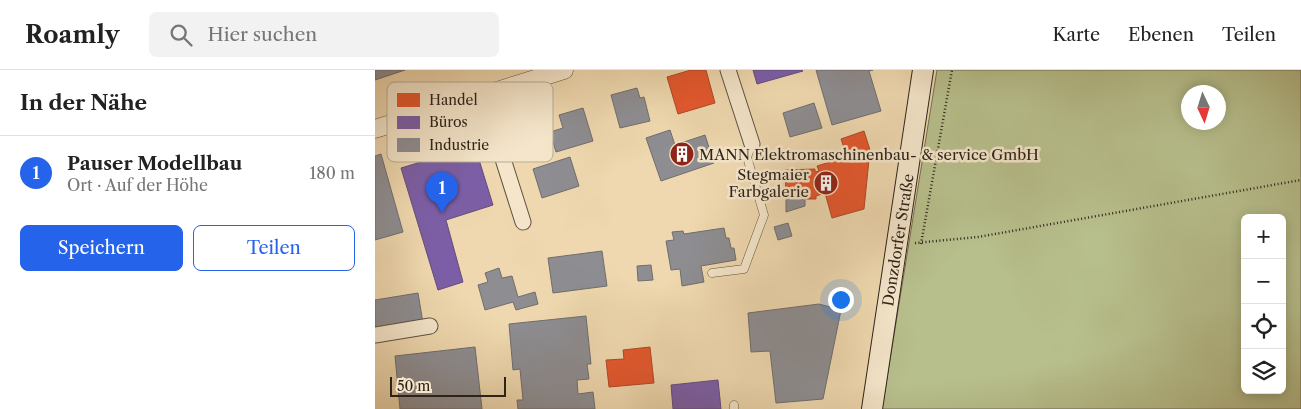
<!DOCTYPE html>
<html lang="de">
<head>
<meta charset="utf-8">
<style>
	body { margin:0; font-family:"Libre Caslon Text",serif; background:#f2f2f2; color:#222 }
	.controls { position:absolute; right:15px; bottom:15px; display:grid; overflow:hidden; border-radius:8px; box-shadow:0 2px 12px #0003 }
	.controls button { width:45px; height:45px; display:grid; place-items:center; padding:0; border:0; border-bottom:1px solid #e0e0e0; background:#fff; color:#222; font:25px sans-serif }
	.compass { position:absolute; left:806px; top:15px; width:45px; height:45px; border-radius:50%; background:#fff; box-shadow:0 2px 12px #0003; rotate:176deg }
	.scale { position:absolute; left:15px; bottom:12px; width:116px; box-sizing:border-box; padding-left:5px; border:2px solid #2d231b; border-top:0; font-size:14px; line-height:18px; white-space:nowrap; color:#2d231b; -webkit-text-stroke:4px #f5e6cb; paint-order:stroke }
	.you { position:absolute; left:465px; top:229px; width:18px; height:18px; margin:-12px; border:4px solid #fff; border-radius:50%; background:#1a73e8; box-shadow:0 0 0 8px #1a73e833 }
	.badge { display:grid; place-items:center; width:32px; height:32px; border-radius:50%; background:#2563eb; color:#fff; font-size:16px; font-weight:700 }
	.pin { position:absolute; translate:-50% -41px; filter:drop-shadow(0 1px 2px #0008) }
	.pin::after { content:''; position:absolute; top:26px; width:18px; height:15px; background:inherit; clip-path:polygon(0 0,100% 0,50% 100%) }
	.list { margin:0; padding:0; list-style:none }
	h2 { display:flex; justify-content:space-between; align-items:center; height:65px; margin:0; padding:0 20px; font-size:21px }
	h2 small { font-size:16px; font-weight:400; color:#767676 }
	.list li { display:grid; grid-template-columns:32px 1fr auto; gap:15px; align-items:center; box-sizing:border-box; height:75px; padding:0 20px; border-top:1px solid #e0e0e0 }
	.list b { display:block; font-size:19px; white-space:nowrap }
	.list p { margin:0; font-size:16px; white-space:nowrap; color:#767676 }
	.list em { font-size:16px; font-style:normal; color:#767676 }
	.actions { display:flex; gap:10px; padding:15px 20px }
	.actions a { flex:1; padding:11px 0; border:1px solid #2563eb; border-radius:8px; text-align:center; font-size:18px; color:#2563eb }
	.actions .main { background:#2563eb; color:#fff }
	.icon { flex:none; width:28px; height:28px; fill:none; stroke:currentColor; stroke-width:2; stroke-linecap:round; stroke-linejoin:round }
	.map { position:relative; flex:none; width:926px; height:339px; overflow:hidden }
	header { display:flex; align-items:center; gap:30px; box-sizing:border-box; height:70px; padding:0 25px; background:#fff; border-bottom:1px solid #e0e0e0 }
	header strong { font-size:24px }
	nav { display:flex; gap:28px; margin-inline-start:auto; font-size:18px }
	.search { width:350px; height:45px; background:#f2f2f2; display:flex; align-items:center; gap:12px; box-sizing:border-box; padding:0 18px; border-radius:8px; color:#767676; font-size:19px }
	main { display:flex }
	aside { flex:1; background:#fff }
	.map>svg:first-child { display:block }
	.green { fill:#b7bf8c; stroke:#727154; fill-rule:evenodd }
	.shops { fill:#e4572e; stroke:#ad4728 }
	.offices { fill:#7b5ea7; stroke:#644c7d }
	.industry { fill:#8d8d92; stroke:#706d6e }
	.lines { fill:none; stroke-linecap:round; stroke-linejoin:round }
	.service-casing { stroke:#5e5040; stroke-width:9 }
	.minor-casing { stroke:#5e5040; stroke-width:17 }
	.tertiary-casing { stroke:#5e5040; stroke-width:19 }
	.secondary-casing { stroke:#2d231b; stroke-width:22 }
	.path { stroke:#2d231b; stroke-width:2.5; stroke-dasharray:1 2.5; stroke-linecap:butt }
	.service { stroke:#f5e6cb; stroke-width:8 }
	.minor { stroke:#f5e6cb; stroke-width:15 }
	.tertiary { stroke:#f5e6cb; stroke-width:18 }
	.secondary { stroke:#f5e6cb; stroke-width:20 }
	.labels { text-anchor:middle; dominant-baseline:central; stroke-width:5; stroke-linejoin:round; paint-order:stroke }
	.poi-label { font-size:15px; fill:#2d231b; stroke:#f5e6cb; text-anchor:start }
	.street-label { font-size:15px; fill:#2d231b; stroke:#f5e6cb }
	.key { fill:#f5e6cb; stroke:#b9ac96; stroke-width:1 }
	.key-label { font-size:14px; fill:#2d231b }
</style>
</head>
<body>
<header>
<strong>Roamly</strong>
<div class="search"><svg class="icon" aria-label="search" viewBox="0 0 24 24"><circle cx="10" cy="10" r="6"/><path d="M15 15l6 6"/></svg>Hier suchen</div>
<nav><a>Karte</a><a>Ebenen</a><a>Teilen</a></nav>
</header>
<main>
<aside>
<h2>In der Nähe<small></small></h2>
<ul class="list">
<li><span class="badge">1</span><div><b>Pauser Modellbau</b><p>Ort · Auf der Höhe</p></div><em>180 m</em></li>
</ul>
<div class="actions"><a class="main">Speichern</a><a>Teilen</a></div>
</aside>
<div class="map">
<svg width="926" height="339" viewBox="0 0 926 339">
	<rect width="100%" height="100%" fill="#efd8af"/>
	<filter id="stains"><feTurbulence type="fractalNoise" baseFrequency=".004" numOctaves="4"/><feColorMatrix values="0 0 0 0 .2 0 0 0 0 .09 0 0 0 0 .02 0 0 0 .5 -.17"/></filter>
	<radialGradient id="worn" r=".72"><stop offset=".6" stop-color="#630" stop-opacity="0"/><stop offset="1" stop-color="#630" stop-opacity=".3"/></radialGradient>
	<!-- green -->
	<path class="green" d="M562 0H926V339H507ZM814 22H844V52H814ZM870 148H907V320H870Z"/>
	<!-- shops -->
	<g class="shops">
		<path d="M316 0H331L340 33 303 44 292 7Z"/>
		<path d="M489 61 495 80 489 139 457 148 450 123 441 126V129H411L410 100 440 99V102L444 101 442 96 472 87 466 69Z"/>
		<path d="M275 277 279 313 234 317 231 290 249 289 248 280Z"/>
	</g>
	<!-- offices -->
	<g class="offices">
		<path d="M378 0H427L428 1 382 14Z"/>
		<path d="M93 54 118 135 71 150 88 212 63 220 26 98 76 83 74 78 66 81 61 63Z"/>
		<path d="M343 310 346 339H298L296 315Z"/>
	</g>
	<!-- industry -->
	<g class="industry">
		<path d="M0 0H30L0 10Z"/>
		<path d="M441 0H498L494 1 506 41 457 55Z"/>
		<path d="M262 18 265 28 269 27 275 51 245 58 236 25Z"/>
		<path d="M439 33 447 58 415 67 408 43Z"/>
		<path d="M208 38 218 71 181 82 175 62 188 58 184 45Z"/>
		<path d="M295 60 300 75 330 65 339 93 286 111 271 68Z"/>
		<path d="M6 84 28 162 0 170V86Z"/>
		<path d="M195 87 204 116 167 128 158 99Z"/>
		<path d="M411 129H430V136L411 142Z"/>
		<path d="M413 153 417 166 403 170 399 157Z"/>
		<path d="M349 158 351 168H354L356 178H359L361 190 326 196 329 212 307 216 305 199 296 200 291 171 299 170 297 162 308 161 309 164Z"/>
		<path d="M227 181 232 216 178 223 173 188Z"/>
		<path d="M276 195 278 210 263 211 262 196Z"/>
		<path d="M124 198 127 208 137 206 143 227 160 222 163 234 141 240 138 232 110 240 103 215 113 212 110 203Z"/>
		<path d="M43 223 48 253 0 261V230Z"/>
		<path d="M444 234 466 240 448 329 401 333 395 281 376 282 373 243Z"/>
		<path d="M211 246 216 294H212L214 309 202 310 203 324 218 322 220 339H143L142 330H148L145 299 138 300 134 254Z"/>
		<path d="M100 277 107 339H25L20 286Z"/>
	</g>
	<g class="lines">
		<defs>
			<g id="service">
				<path d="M337 203 369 199 389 145 372 87 377 74"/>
				<path d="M359 335V339"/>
			</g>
			<g id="minor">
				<path d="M353 0 377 74"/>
				<path d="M108 26 148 152"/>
				<path d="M0 265 55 256"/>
			</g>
			<path id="tertiary" d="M0 59 189 0"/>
			<path id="secondary" d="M497 339 548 0"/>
		</defs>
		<!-- service casing -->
		<use href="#service" class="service-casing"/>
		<!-- minor casing -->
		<use href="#minor" class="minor-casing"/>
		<!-- tertiary casing -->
		<use href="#tertiary" class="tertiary-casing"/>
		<!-- secondary casing -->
		<use href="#secondary" class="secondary-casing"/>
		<!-- path -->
		<g class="path">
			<path d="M540 173 603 167 926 110"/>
			<path d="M546 174 577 0"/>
		</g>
		<!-- service -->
		<use href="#service" class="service"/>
		<!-- minor -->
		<use href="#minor" class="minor"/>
		<!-- tertiary -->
		<use href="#tertiary" class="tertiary"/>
		<!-- secondary -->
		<use href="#secondary" class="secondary"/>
	</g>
	<!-- icons -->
	<defs>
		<symbol id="building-disc" viewBox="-11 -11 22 22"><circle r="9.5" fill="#8f2418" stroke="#f5e6cb"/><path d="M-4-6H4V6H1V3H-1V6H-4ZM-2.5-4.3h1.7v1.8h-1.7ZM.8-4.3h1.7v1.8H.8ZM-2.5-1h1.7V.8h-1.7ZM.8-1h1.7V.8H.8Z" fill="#fff"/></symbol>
	</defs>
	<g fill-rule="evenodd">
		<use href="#building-disc" x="293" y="70" width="28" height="28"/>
		<use href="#building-disc" x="437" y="99" width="28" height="28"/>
	</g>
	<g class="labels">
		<!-- poi labels -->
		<g class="poi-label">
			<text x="324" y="84">MANN Elektromaschinenbau- &amp; service GmbH</text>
			<text x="434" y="104" text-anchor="end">Stegmaier<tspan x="434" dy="17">Farbgalerie</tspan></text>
		</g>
		<!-- street labels -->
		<g class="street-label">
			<text transform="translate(523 170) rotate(-81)">Donzdorfer Straße</text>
		</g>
	</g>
	<!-- legend -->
	<rect x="12" y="12" width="166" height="80" rx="8" class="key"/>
	<rect x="22" y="23" width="23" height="14" fill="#e4572e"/>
	<rect x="22" y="46" width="23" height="13" fill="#7b5ea7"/>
	<rect x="22" y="68" width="23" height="14" fill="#8d8d92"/>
	<g class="key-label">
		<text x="54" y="35">Handel</text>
		<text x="54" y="57">Büros</text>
		<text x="54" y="80">Industrie</text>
	</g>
	<rect width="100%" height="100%" filter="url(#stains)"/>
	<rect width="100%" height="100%" fill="url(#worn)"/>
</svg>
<div class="controls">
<button>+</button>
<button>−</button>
<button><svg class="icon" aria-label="locate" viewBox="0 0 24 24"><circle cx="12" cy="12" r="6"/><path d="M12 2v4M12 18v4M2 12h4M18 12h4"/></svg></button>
<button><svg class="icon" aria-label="layers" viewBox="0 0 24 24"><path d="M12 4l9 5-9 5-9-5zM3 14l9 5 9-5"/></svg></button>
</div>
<svg class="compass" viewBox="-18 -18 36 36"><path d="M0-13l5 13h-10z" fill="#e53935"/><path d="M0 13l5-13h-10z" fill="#767676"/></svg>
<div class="scale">50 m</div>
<div class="you"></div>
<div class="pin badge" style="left:67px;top:143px">1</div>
</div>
</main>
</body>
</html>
